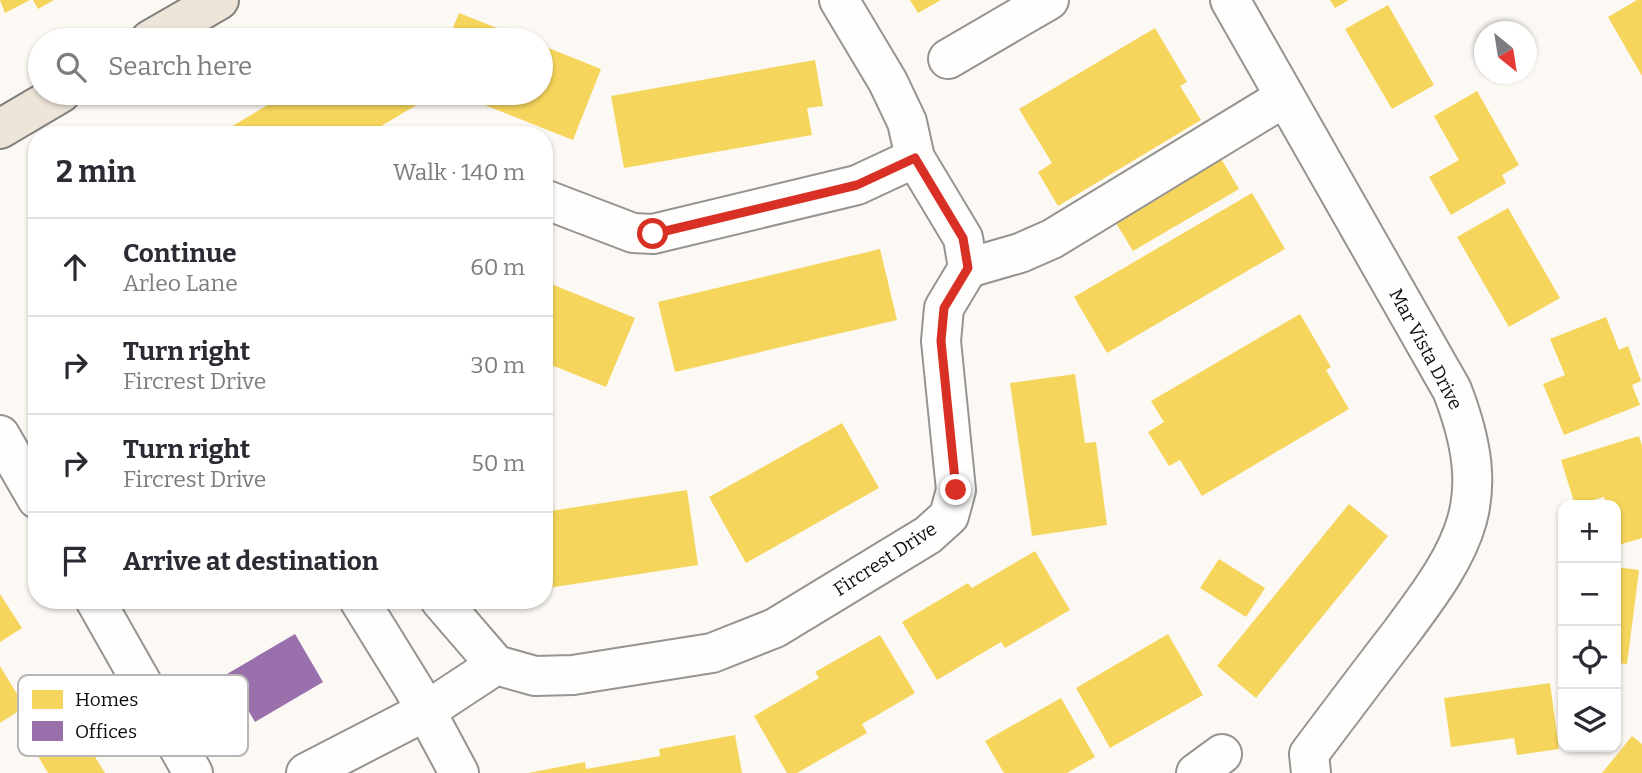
<!DOCTYPE html>
<html lang="en">
<head>
<meta charset="utf-8">
<style>
	body { margin:0; font-family:Bitter,serif; background:#f7f7f7; color:#2b2b33 }
	.controls { position:absolute; right:21px; bottom:21px; display:grid; overflow:hidden; border-radius:14px; box-shadow:0 2px 5px #0004 }
	.controls button { width:63px; height:63px; display:grid; place-items:center; padding:0; border:0; border-bottom:2px solid #e1e1e2; background:#fff; color:#2b2b33; font:35px sans-serif }
	.compass { position:absolute; left:1474px; top:21px; width:63px; height:63px; border-radius:50%; background:#fff; box-shadow:0 2px 5px #0004; rotate:150deg }
	.stop { position:absolute; width:21px; height:21px; margin:-16px; border:5px solid #d93025; border-radius:50%; background:#fff }
	.stop.end { background:#d93025; border-color:#fff; box-shadow:0 2px 7px #0008 }
	.list { margin:0; padding:0; list-style:none }
	h2 { display:flex; justify-content:space-between; align-items:center; height:91px; margin:0; padding:0 28px; font-size:30px }
	h2 small { font-size:23px; font-weight:400; color:#7c7c81 }
	.list li { display:grid; grid-template-columns:46px 1fr auto; gap:21px; align-items:center; box-sizing:border-box; height:98px; padding:0 28px; border-top:2px solid #e1e1e2 }
	.list b { display:block; font-size:26px; white-space:nowrap }
	.list p { margin:0; font-size:23px; white-space:nowrap; color:#7c7c81 }
	.list em { font-size:23px; font-style:normal; color:#7c7c81 }
	.icon { flex:none; width:38px; height:38px; fill:none; stroke:currentColor; stroke-width:2; stroke-linecap:round; stroke-linejoin:round }
	.map { position:relative; flex:none; width:1642px; height:773px; overflow:hidden }
	.search { position:absolute; background:#fff; box-shadow:0 2px 5px #0004; left:28px; top:28px; width:525px; height:77px; display:flex; align-items:center; gap:18px; box-sizing:border-box; padding:0 24px; border-radius:38px; color:#7c7c81; font-size:26px }
	.panel { position:absolute; background:#fff; box-shadow:0 2px 5px #0004; left:28px; top:126px; width:525px; height:483px; border-radius:28px }
	.map>svg:first-child { display:block }
	.homes { fill:#f6d55c }
	.offices { fill:#9970ab }
	.lines { fill:none; stroke-linecap:round; stroke-linejoin:round }
	.minor-casing { stroke:#969492; stroke-width:42 }
	.major-casing { stroke:#83827f; stroke-width:42 }
	.minor { stroke:#fffefd; stroke-width:38 }
	.major { stroke:#eee5d9; stroke-width:38 }
	.route { stroke:#d93025; stroke-width:9 }
	.labels { text-anchor:middle; dominant-baseline:central; stroke-width:7; stroke-linejoin:round; paint-order:stroke }
	.street-label { font-size:19px; fill:#0f0f0f; stroke:#fff }
	.key { fill:#fff; stroke:#b7b7b7; stroke-width:2 }
	.key-label { font-size:19px; fill:#0f0f0f }
</style>
</head>
<body>
<div class="map">
<svg width="1642" height="773" viewBox="0 0 1642 773">
	<rect width="100%" height="100%" fill="#fcf9f4"/>
	<!-- homes -->
	<g class="homes">
		<path d="M0 0H30L5 13Z"/>
		<path d="M33 0H54L38 9Z"/>
		<path d="M910 0H941L918 13Z"/>
		<path d="M1330 0H1349L1335 8Z"/>
		<path d="M1637 0H1642V76L1608 17Z"/>
		<path d="M1388 5 1434 85 1392 109 1345 29Z"/>
		<path d="M459 13 527 40H448Z"/>
		<path d="M1155 28 1187 82 1180 86 1201 120 1058 206 1038 172 1052 163 1019 109Z"/>
		<path d="M541 45 601 69 573 140 454 93H541Z"/>
		<path d="M815 60 823 106 807 108 812 135 624 168 611 96Z"/>
		<path d="M1477 91 1519 165 1502 175 1506 183 1451 215 1429 177 1459 160 1434 116Z"/>
		<path d="M288 93H421L425 100 366 135H217Z"/>
		<path d="M1220 157 1239 189 1133 251 1114 220Z"/>
		<path d="M1252 193 1285 249 1107 353 1074 297Z"/>
		<path d="M1508 208 1560 298 1509 327 1457 237Z"/>
		<path d="M880 249 897 320 675 372 658 302Z"/>
		<path d="M544 281 635 318 606 387 544 362Z"/>
		<path d="M1300 314 1331 367 1326 370 1349 409 1202 496 1180 460 1169 466 1148 432 1164 422 1151 401Z"/>
		<path d="M1606 317 1619 350 1628 346 1641 381 1632 385 1640 405 1564 435 1543 384 1565 375 1550 339Z"/>
		<path d="M1075 374 1085 443 1096 442 1107 525 1032 536 1010 383Z"/>
		<path d="M842 423 879 488 746 563 709 497Z"/>
		<path d="M1639 436 1642 446V538L1619 545 1616 534V505H1607L1604 497 1575 505 1561 460Z"/>
		<path d="M687 490 698 565 548 588 544 564V512Z"/>
		<path d="M1349 504 1388 536 1256 698 1217 666Z"/>
		<path d="M1035 551 1070 610 1005 648 1001 642 937 680 902 622 968 583 972 588Z"/>
		<path d="M1219 559 1265 588 1246 617 1200 588Z"/>
		<path d="M1616 567 1639 570 1627 664 1616 663Z"/>
		<path d="M0 594 22 628 0 642Z"/>
		<path d="M1168 634 1203 695 1110 748 1076 688Z"/>
		<path d="M880 635 915 693 862 724 867 733 797 773H787L754 716 819 678 815 672Z"/>
		<path d="M0 666 25 707 0 723Z"/>
		<path d="M1550 683 1559 749 1517 755 1514 738 1451 747 1444 698Z"/>
		<path d="M1061 698 1095 757 1067 773H1004L985 741Z"/>
		<path d="M735 735 742 773H528L585 762 586 769 660 756 659 749Z"/>
		<path d="M1632 736 1642 744V773H1602Z"/>
		<path d="M57 737 66 752 85 741 105 773H48L35 751Z"/>
	</g>
	<!-- offices -->
	<path class="offices" d="M295 634 323 682 255 722 227 674Z"/>
	<g class="lines">
		<defs>
			<g id="minor">
				<path d="M1230 0 1452 390C1495 501 1466 546 1400 634 1369 674 1339 714 1309 754L1311 773"/>
				<path d="M948 59 1049 0"/>
				<path d="M544 199 633 233 653 234 857 185 915 158"/>
				<path d="M968 268 1020 253 1052 239 1285 97"/>
				<path d="M0 435 37 499"/>
				<path d="M95 600 193 773"/>
				<path d="M359 600 414 689 459 773"/>
				<path d="M440 600 496 665"/>
				<path d="M306 773 426 711 496 665 535 676 573 675 712 653 775 628 928 535 949 516 956 490 941 341 944 308 968 268 963 238 915 158 907 122 888 82 839 0"/>
				<path d="M1196 773 1222 754"/>
			</g>
			<g id="major">
				<path d="M150 40 219 0"/>
				<path d="M0 129 61 93"/>
			</g>
		</defs>
		<!-- minor casing -->
		<use href="#minor" class="minor-casing"/>
		<!-- major casing -->
		<use href="#major" class="major-casing"/>
		<!-- minor -->
		<use href="#minor" class="minor"/>
		<!-- major -->
		<use href="#major" class="major"/>
	</g>
	<g class="lines">
		<!-- route -->
		<path class="route" d="M653 234 857 185 915 158 963 238 968 268 944 308 941 341 956 490"/>
	</g>
	<g class="labels">
		<!-- street labels -->
		<g class="street-label">
			<text transform="translate(1426 349) rotate(62)">Mar Vista Drive</text>
			<text transform="translate(885 559) rotate(-33)">Fircrest Drive</text>
		</g>
	</g>
	<!-- legend -->
	<rect x="18" y="675" width="230" height="81" rx="10" class="key"/>
	<rect x="32" y="690" width="31" height="19" fill="#f6d55c"/>
	<rect x="32" y="721" width="31" height="20" fill="#9970ab"/>
	<g class="key-label">
		<text x="75" y="706">Homes</text>
		<text x="75" y="738">Offices</text>
	</g>
</svg>
<div class="controls">
<button>+</button>
<button>−</button>
<button><svg class="icon" aria-label="locate" viewBox="0 0 24 24"><circle cx="12" cy="12" r="6"/><path d="M12 2v4M12 18v4M2 12h4M18 12h4"/></svg></button>
<button><svg class="icon" aria-label="layers" viewBox="0 0 24 24"><path d="M12 4l9 5-9 5-9-5zM3 14l9 5 9-5"/></svg></button>
</div>
<svg class="compass" viewBox="-18 -18 36 36"><path d="M0-13l5 13h-10z" fill="#e53935"/><path d="M0 13l5-13h-10z" fill="#7c7c81"/></svg>
<div class="stop" style="left:653px;top:234px"></div>
<div class="stop end" style="left:956px;top:490px"></div>
<div class="search"><svg class="icon" aria-label="search" viewBox="0 0 24 24"><circle cx="10" cy="10" r="6"/><path d="M15 15l6 6"/></svg>Search here</div>
<section class="panel">
<h2>2 min<small>Walk · 140 m</small></h2>
<ul class="list">
<li><svg class="icon" aria-label="ahead" viewBox="0 0 24 24"><path d="M12 20V5M6 11l6-6 6 6"/></svg><div><b>Continue</b><p>Arleo Lane</p></div><em>60 m</em></li>
<li><svg class="icon" aria-label="right" viewBox="0 0 24 24"><path d="M7 20v-9h11M14 6l5 5-5 5"/></svg><div><b>Turn right</b><p>Fircrest Drive</p></div><em>30 m</em></li>
<li><svg class="icon" aria-label="right" viewBox="0 0 24 24"><path d="M7 20v-9h11M14 6l5 5-5 5"/></svg><div><b>Turn right</b><p>Fircrest Drive</p></div><em>50 m</em></li>
<li><svg class="icon" aria-label="arrive" viewBox="0 0 24 24"><path d="M6 21V4h12l-3 4 3 4H6"/></svg><div><b>Arrive at destination</b></div></li>
</ul>
</section>
</div>
</body>
</html>
